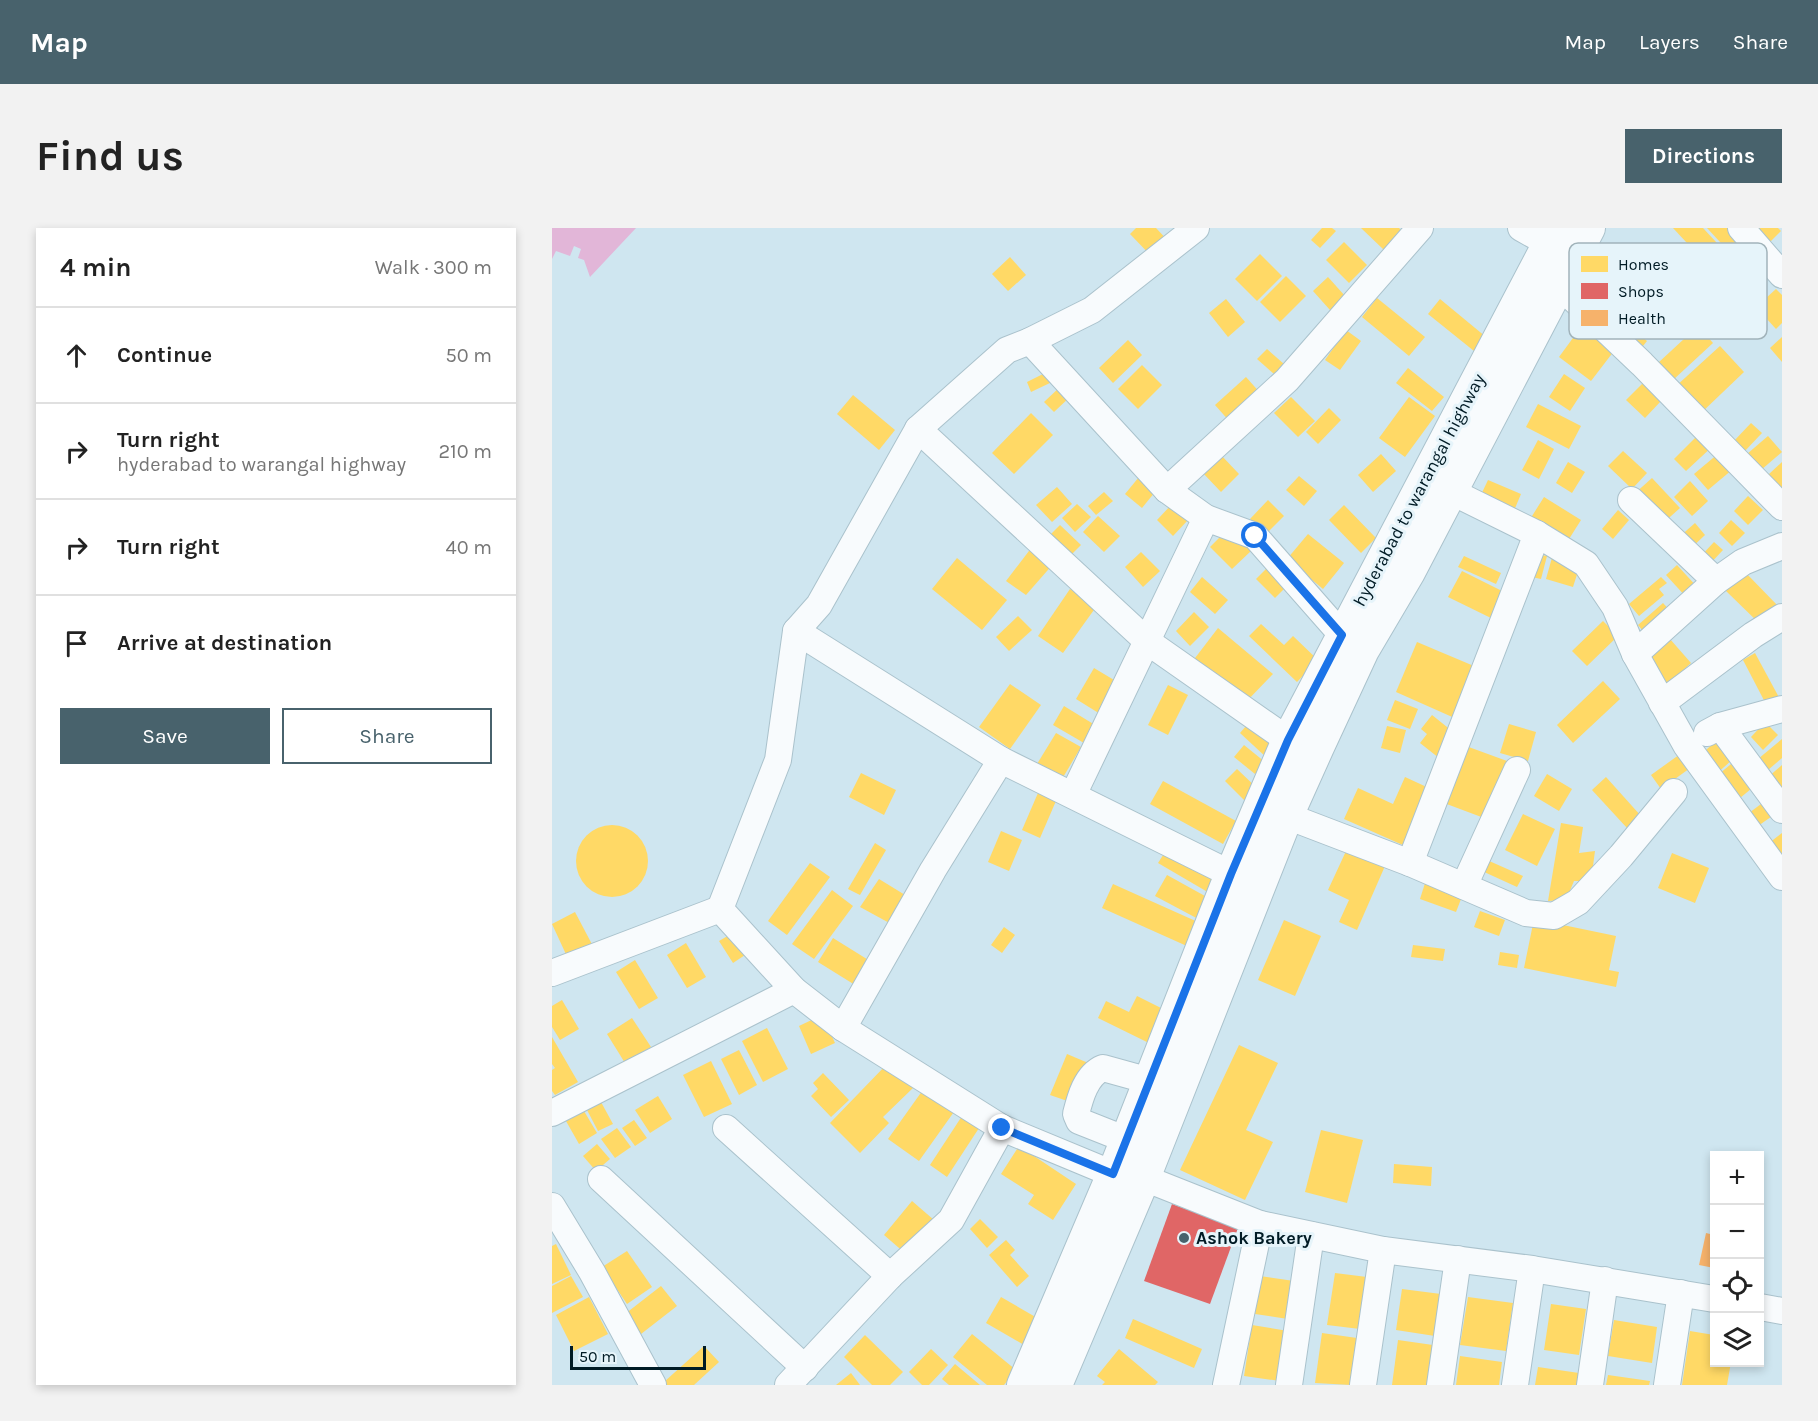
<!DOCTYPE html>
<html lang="en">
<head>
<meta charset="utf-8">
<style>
	body { margin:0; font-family:Karla,sans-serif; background:#f2f2f2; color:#222 }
	.controls { position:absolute; right:18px; bottom:18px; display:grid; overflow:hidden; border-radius:0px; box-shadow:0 3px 9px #0003 }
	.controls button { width:54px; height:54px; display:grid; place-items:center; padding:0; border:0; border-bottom:2px solid #e0e0e0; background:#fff; color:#222; font:30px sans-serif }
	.scale { position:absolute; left:18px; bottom:15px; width:136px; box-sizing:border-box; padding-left:6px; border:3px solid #001b25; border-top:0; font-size:16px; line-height:21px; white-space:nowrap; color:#001b25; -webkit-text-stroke:4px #e6f4fa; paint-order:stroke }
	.stop { position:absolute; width:18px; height:18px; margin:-14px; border:4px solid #1a73e8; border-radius:50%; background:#fff }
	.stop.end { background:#1a73e8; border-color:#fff; box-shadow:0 2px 6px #0008 }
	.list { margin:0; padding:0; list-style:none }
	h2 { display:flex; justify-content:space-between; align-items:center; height:78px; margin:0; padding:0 24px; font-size:26px }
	h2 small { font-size:20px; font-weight:400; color:#767676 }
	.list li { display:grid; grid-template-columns:39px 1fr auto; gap:18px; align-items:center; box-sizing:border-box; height:96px; padding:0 24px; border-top:2px solid #e0e0e0 }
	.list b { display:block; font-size:22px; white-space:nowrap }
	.list p { margin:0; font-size:20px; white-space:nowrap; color:#767676 }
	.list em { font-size:20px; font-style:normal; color:#767676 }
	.actions { display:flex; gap:12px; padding:18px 24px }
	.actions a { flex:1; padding:14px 0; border:2px solid #48626c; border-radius:0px; text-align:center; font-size:21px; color:#48626c }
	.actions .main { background:#48626c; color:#fff }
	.icon { flex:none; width:33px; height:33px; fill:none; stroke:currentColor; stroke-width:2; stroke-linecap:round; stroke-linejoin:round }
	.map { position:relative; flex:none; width:1230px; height:1157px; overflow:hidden; border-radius:0px }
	header { display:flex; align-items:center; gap:36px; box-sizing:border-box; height:84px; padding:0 30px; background:#48626c; color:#fff }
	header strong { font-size:28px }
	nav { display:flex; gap:33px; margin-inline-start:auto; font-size:21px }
	.intro { display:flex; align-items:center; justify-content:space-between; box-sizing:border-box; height:144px; padding:0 36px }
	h1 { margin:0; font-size:42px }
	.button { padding:15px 27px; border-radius:0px; background:#48626c; color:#fff; font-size:21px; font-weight:700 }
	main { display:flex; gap:36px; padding:0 36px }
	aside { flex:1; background:#fff; border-radius:0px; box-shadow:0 3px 9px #0003 }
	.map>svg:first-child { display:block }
	.water { fill:#e2b6d8 }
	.homes { fill:#ffd966 }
	.shops { fill:#e06666 }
	.health { fill:#f6b26b }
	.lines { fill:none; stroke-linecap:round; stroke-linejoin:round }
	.minor-casing { stroke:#aac2cc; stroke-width:28 }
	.major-casing { stroke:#aac2cc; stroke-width:34 }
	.minor { stroke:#f8fbfd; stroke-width:26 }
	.major { stroke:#f8fbfd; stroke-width:32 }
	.route { stroke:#1a73e8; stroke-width:8 }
	.poi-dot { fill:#48626c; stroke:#e6f4fa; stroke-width:2 }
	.labels { text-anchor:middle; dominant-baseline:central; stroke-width:6; stroke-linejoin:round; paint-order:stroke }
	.street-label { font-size:18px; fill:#001b25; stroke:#e6f4fa }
	.poi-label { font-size:18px; font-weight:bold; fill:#001b25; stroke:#e6f4fa; text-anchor:start }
	.key { fill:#e6f4fa; stroke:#a1b3ba; stroke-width:1.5 }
	.key-label { font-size:16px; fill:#001b25 }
</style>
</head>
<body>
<header>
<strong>Map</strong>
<nav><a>Map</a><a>Layers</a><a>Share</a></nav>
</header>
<div class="intro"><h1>Find us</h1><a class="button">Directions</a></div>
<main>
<aside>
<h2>4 min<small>Walk · 300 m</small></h2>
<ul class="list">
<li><svg class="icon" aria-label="ahead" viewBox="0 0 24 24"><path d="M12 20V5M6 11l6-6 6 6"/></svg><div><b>Continue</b></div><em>50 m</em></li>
<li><svg class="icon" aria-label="right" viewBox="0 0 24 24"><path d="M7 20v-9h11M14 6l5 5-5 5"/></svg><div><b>Turn right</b><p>hyderabad to warangal highway</p></div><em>210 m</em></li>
<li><svg class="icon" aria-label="right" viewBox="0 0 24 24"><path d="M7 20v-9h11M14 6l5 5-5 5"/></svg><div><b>Turn right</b></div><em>40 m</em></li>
<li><svg class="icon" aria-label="arrive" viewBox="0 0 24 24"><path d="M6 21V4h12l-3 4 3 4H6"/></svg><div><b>Arrive at destination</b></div></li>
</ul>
<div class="actions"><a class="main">Save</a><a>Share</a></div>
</aside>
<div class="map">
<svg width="1230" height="1157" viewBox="0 0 1230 1157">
	<rect width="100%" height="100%" fill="#cfe6f0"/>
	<!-- water -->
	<path class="water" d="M0 0H84L38 49 32 32 26 30 29 21 22 18 18 28 4 23 0 31Z"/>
	<!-- homes -->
	<g class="homes">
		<path d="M584 0H604L619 16 603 32 578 6Z"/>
		<path d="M770 0H780L784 3 768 20 759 12Z"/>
		<path d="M809 0H847L850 3 832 22Z"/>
		<path d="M1121 0H1151L1178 29 1162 44Z"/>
		<path d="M1155 0H1184L1195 13 1180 27Z"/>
		<path d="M1206 0H1226L1229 3 1216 16 1203 3Z"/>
		<path d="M792 14 815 37 797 55 774 32Z"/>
		<path d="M708 26 730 48 705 73 683 51Z"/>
		<path d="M458 29 474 47 456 63 440 46Z"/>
		<path d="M734 48 754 68 728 94 708 74Z"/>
		<path d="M776 49 793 68 778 82 761 63Z"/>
		<path d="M1224 61 1230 67V95L1224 101 1204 79Z"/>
		<path d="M825 70 873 109 857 128 810 89Z"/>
		<path d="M674 71 693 94 676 109 657 85Z"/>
		<path d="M888 71 934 109 922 123 876 86Z"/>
		<path d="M1046 72 1095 113 1086 124 1036 84Z"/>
		<path d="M1146 98 1161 115 1121 152 1106 135Z"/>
		<path d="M1029 99 1062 123 1039 153 1007 129Z"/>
		<path d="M794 102 809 113 788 142 773 132Z"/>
		<path d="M1230 109V134L1218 120Z"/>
		<path d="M576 112 590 127 561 155 547 140Z"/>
		<path d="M1168 118 1192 144 1148 186 1123 159Z"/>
		<path d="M715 121 740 143 730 153 705 131Z"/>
		<path d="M590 137 610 157 586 181 566 161Z"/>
		<path d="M856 140 892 169 880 183 844 155Z"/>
		<path d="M495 144 500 154 479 164 475 154Z"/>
		<path d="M1012 146 1033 160 1018 183 997 169Z"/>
		<path d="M694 149 710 167 679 195 663 177Z"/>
		<path d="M1091 155 1109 173 1093 190 1074 172Z"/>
		<path d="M509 158 519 168 502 184 492 174Z"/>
		<path d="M301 167 343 202 327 222 285 186Z"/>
		<path d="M739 169 763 193 746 209 722 185Z"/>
		<path d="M857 169 883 188 853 229 827 210Z"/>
		<path d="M986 176 1029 198 1017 221 974 199Z"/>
		<path d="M777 180 789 192 766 216 754 204Z"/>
		<path d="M479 185 501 207 462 246 440 225Z"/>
		<path d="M1199 195 1210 205 1192 224 1181 214Z"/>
		<path d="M1150 203 1163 216 1134 243 1122 231Z"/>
		<path d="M1216 208 1230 224 1209 242 1195 226Z"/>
		<path d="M986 212 1002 221 987 251 970 242Z"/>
		<path d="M1071 223 1095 245 1080 261 1056 238Z"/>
		<path d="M1167 225 1181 241 1156 262 1142 246Z"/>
		<path d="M668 226 687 246 669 264 650 244Z"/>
		<path d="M829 226 844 243 821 264 806 247Z"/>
		<path d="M1016 234 1033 244 1020 265 1004 255Z"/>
		<path d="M1230 234V259L1228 261 1216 247Z"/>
		<path d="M747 248 765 263 752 278 734 262Z"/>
		<path d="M587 249 603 264 590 280 573 266Z"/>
		<path d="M1100 250 1128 280 1109 297 1081 267Z"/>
		<path d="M936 252 969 266 961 285 927 271Z"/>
		<path d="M1138 253 1156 273 1140 288 1122 269Z"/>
		<path d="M505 259 520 276 500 294 484 277Z"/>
		<path d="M552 264 561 273 544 287 536 278Z"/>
		<path d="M1196 268 1211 282 1196 297 1182 283Z"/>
		<path d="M992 269 1029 292 1012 319 975 296Z"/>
		<path d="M716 272 732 288 714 306 698 291Z"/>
		<path d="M525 276 539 289 523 304 510 290Z"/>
		<path d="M620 276 636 292 621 308 605 292Z"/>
		<path d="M792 277 824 310 809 325 777 292Z"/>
		<path d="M1066 282 1077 292 1061 311 1050 301Z"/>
		<path d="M546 288 568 308 552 324 531 304Z"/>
		<path d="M1179 292 1193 305 1180 318 1167 305Z"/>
		<path d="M1143 295 1153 307 1137 322 1126 310Z"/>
		<path d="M508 297 529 317 515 331 494 311Z"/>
		<path d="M677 300 699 323 680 341 658 319Z"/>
		<path d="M756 306 792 335 771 361 735 331Z"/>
		<path d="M1162 314 1171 322 1155 339 1147 330Z"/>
		<path d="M480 319 502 335 474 367 454 353Z"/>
		<path d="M589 324 608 343 591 359 573 339Z"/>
		<path d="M980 325 995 328 989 351 975 348Z"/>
		<path d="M1001 326 1029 334 1021 359 994 351Z"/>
		<path d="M912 328 949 345 944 356 906 339Z"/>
		<path d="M405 330 455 372 430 402 380 361Z"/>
		<path d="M1125 337 1146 360 1135 370 1114 347Z"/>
		<path d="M714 341 733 360 723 370 704 351Z"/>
		<path d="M910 343 956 366 943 392 896 369Z"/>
		<path d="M1192 343 1229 381 1211 399 1173 362Z"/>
		<path d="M650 349 676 372 663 386 638 364Z"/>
		<path d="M1109 349 1115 355 1107 361 1112 367 1087 388 1077 376Z"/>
		<path d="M518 361 544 379 511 425 486 408Z"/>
		<path d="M1111 375 1121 386 1096 409 1086 397Z"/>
		<path d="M642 384 657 399 638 418 624 403Z"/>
		<path d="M466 388 480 402 457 423 444 409Z"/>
		<path d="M1051 393 1066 408 1035 438 1020 423Z"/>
		<path d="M709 396 732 417 741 408 766 432 745 454 697 408Z"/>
		<path d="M666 400 721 446 691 477 640 434Z"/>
		<path d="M1118 411 1139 435 1116 456 1095 431Z"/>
		<path d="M865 414 929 441 907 492 844 464Z"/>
		<path d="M1203 425 1229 473 1216 480 1191 432Z"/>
		<path d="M542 440 572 458 553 489 524 471Z"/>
		<path d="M1051 453 1068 471 1021 515 1005 497Z"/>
		<path d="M458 456 489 477 458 521 427 499Z"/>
		<path d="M616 457 636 467 616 507 596 497Z"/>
		<path d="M843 472 866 481 858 501 835 492Z"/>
		<path d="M512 478 543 497 532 515 501 497Z"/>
		<path d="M880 487 905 507 887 530 868 515 875 506 869 501Z"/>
		<path d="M700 491 727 516 715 530 688 505Z"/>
		<path d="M1213 494 1226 507 1211 522 1199 509Z"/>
		<path d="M957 496 984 504 976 533 948 525Z"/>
		<path d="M835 498 854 502 848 525 829 520Z"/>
		<path d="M504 505 529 519 510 551 485 536Z"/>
		<path d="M1230 511V530L1216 542 1206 531Z"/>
		<path d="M1164 513 1181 531 1162 548 1145 530Z"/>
		<path d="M692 517 713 534 703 546 682 529Z"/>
		<path d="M914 518 955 533 932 590 892 575Z"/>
		<path d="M1131 524 1141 538 1109 561 1099 547Z"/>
		<path d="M1184 532 1205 556 1188 570 1167 546Z"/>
		<path d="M1230 537V565L1216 549Z"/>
		<path d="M685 541 707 562 695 575 673 553Z"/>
		<path d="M309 545 344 562 332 587 297 569Z"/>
		<path d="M995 546 1020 561 1007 583 982 568Z"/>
		<path d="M853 549 879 561 853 618 792 591 806 560 841 576Z"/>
		<path d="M1054 549 1089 588 1075 600 1040 562Z"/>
		<path d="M611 553 684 593 671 616 598 576Z"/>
		<path d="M489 558 507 566 488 610 470 602Z"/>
		<path d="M1217 570 1226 584 1206 598 1197 585Z"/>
		<path d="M971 586 1003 601 985 638 953 622Z"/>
		<path d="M1009 595 1031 599 1027 625 1043 623 1039 653H1022L1014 672 996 673Z"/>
		<circle cx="60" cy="633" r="36"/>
		<path d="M449 603 470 612 457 643 436 634Z"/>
		<path d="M1230 605V628L1217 615Z"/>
		<path d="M323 615 334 622 308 667 296 661Z"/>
		<path d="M615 621 667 652 659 666 606 635Z"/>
		<path d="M795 621 833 638 805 702 787 694 797 672 776 662Z"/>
		<path d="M1120 625 1157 640 1143 675 1106 660Z"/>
		<path d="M935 632 971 648 965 659 930 643Z"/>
		<path d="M258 635 278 649 235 707 216 693Z"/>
		<path d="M615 647 662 673 650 693 603 668Z"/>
		<path d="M327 651 358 670 341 697 308 679Z"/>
		<path d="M874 652 911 666 904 684 868 671Z"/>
		<path d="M561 656 657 699 646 723 550 680Z"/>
		<path d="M280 662 301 678 262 731 240 716Z"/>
		<path d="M928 683 953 692 947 708 922 699Z"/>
		<path d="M23 684 43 722 18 735 0 696Z"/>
		<path d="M982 691 1064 708 1057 742 1067 744 1064 759 972 740Z"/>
		<path d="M732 692 769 708 743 768 706 752Z"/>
		<path d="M452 699 463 707 450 725 439 717Z"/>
		<path d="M186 702 199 723 181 735 167 713Z"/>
		<path d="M281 710 318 733 303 757 266 734Z"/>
		<path d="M134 715 154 749 135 760 115 727Z"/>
		<path d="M861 717 893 721 891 733 859 729Z"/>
		<path d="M948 724 967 727 965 740 946 737Z"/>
		<path d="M83 732 106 770 87 781 64 744Z"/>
		<path d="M585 768 619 785 603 818 546 790 554 773 577 784Z"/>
		<path d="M10 772 27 801 8 812 0 799V778Z"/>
		<path d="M270 787 283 815 259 826 247 798Z"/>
		<path d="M80 790 99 819 73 835 55 806Z"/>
		<path d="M215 800 236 841 211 854 190 813Z"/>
		<path d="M0 809 26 854 3 867 0 863V842L3 840 0 836Z"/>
		<path d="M687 817 726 835 694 902 721 914 693 972 628 942Z"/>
		<path d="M187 822 205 857 187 867 169 831Z"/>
		<path d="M515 826 541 837 524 876 498 867Z"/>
		<path d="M159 833 180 876 152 889 131 847Z"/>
		<path d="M336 835 361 860 331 889 337 895 308 925 278 895Z"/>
		<path d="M271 845 297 872 279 889 259 868 266 861 261 855Z"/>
		<path d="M373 859 404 881 367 933 336 911Z"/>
		<path d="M106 868 120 891 98 905 83 882Z"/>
		<path d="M49 874 61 896 46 903 35 882Z"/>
		<path d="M32 883 45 905 27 916 14 893Z"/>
		<path d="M412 885 429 897 395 949 378 937Z"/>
		<path d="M82 892 95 910 83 918 70 900Z"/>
		<path d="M65 900 79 919 63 930 49 911Z"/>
		<path d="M769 902 811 912 795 975 753 964Z"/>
		<path d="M45 916 58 931 44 943 31 928Z"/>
		<path d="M467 918 524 956 501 992 476 976 482 967 449 946Z"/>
		<path d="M842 936 880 939 879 958 841 955Z"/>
		<path d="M360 973 382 992 354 1026 332 1007Z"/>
		<path d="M428 991 446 1009 435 1020 418 1001Z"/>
		<path d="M454 1012 463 1022 458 1027 477 1048 465 1059 437 1027Z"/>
		<path d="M4 1016 19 1047 0 1056V1018Z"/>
		<path d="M75 1023 100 1059 75 1076 50 1039Z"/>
		<path d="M783 1045 815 1049 808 1101 775 1097Z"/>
		<path d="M19 1048 31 1069 0 1085V1058Z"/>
		<path d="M708 1048 742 1053 736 1091 703 1086Z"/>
		<path d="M109 1058 125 1078 89 1106 73 1086Z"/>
		<path d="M850 1061 889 1066 883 1108 844 1102Z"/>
		<path d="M37 1069 56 1106 22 1123 4 1087Z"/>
		<path d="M449 1069 487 1091 472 1117 434 1095Z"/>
		<path d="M916 1069 961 1075 954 1123 908 1117Z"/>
		<path d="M999 1076 1034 1081 1027 1127 992 1122Z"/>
		<path d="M581 1091 650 1121 642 1140 573 1110Z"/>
		<path d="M1062 1092 1105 1099 1100 1135 1056 1128Z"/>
		<path d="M700 1097 736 1103 728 1153 692 1148Z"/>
		<path d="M1138 1103 1162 1107V1134H1179L1175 1157H1130Z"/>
		<path d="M770 1105 805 1110 799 1157 763 1155Z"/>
		<path d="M420 1106 464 1142 452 1157H435L401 1129Z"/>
		<path d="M313 1107 351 1144 338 1157H320L292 1129Z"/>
		<path d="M846 1112 881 1117 875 1157H840Z"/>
		<path d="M152 1118 167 1134 142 1157H115L112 1154Z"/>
		<path d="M379 1121 396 1137 377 1157H370L357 1144Z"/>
		<path d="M567 1121 606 1154 603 1157H550L553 1154 545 1148Z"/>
		<path d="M908 1128 950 1134 947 1157H904Z"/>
		<path d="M403 1136 428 1157H397L390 1151Z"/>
		<path d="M986 1139 1027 1145 1025 1157H983Z"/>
		<path d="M299 1145 308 1157H284Z"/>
		<path d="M1056 1147 1098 1153 1097 1157H1054Z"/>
	</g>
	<!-- shops -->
	<path class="shops" d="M620 976 686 1000 658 1076 592 1053Z"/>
	<!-- health -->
	<path class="health" d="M1154 1005 1162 1007V1040L1147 1037Z"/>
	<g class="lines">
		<defs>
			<g id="minor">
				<path d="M969 0 996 15"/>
				<path d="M1189 0 1230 47"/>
				<path d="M1006 56 1090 136 1230 279"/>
				<path d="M478 113 540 82 644 0"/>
				<path d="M366 201 596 414 736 512"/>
				<path d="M615 262 735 152 868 0"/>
				<path d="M898 263 985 306 1034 336 1063 379 1083 426 1134 517 1230 649"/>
				<path d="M1079 272 1164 353"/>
				<path d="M244 403 449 532"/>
				<path d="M1083 426 1164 353 1191 334 1230 318"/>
				<path d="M1110 475 1201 407 1230 389"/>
				<path d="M1168 498 1230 582"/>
				<path d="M1155 505 1168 498 1230 481"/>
				<path d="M521 567 654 290"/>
				<path d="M735 588 858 635 974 685 1002 688 1026 674 1069 628 1122 564"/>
				<path d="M858 635 985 306"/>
				<path d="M912 658 965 542"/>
				<path d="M0 745 168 681"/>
				<path d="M291 800 381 642 449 532 679 646"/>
				<path d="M0 885 242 762"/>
				<path d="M174 900 338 1048"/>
				<path d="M575 912 527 893 524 886C528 870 534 847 551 840L598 853"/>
				<path d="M561 946 450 900 291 800 242 762 168 681 226 532 244 403 267 377 366 201 455 122 478 113 615 262 654 290 703 308 790 407"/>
				<path d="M592 950 708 996 831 1022 980 1041 1162 1071"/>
				<path d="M49 951 253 1140"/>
				<path d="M0 978 40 1044 101 1157"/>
				<path d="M1208 1079 1230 1083"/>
				<path d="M236 1157 338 1048 399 992 450 900"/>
				<path d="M674 1157 708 996"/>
				<path d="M737 1157 759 1007"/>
				<path d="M811 1157 831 1022"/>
				<path d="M888 1157 906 1031"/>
				<path d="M963 1157 980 1041"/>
				<path d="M1038 1157 1053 1052"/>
				<path d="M1115 1157 1129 1065"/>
			</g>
			<g id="major">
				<path d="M471 1157 561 946 679 646 736 512 1005 0"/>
				<path d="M504 1157 592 950 735 588 766 519 811 422 857 344 1037 0"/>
			</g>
		</defs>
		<!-- minor casing -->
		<use href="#minor" class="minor-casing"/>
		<!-- major casing -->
		<use href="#major" class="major-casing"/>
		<!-- minor -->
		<use href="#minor" class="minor"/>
		<!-- major -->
		<use href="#major" class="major"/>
	</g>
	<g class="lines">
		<!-- route -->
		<path class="route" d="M450 900 561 946 679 646 736 512 790 407 703 308"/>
	</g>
	<!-- markers -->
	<circle class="poi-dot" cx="632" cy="1010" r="6"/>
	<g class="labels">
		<!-- street labels -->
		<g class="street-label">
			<text transform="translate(867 262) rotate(-62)">hyderabad to warangal highway</text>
		</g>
		<!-- poi labels -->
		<g class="poi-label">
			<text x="644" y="1010">Ashok Bakery</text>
		</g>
	</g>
	<!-- legend -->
	<rect x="1017" y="15" width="198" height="96" rx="9" class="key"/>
	<rect x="1029" y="28" width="27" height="16" fill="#ffd966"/>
	<rect x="1029" y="55" width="27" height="16" fill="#e06666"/>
	<rect x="1029" y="82" width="27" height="16" fill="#f6b26b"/>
	<g class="key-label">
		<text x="1066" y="42">Homes</text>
		<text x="1066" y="69">Shops</text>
		<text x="1066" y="96">Health</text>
	</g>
</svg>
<div class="controls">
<button>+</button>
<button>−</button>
<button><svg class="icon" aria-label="locate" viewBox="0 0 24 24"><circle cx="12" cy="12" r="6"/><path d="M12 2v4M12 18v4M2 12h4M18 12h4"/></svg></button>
<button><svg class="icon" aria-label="layers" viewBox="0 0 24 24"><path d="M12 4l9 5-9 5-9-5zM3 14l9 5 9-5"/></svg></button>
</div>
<div class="scale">50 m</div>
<div class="stop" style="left:703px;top:308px"></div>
<div class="stop end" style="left:450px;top:900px"></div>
</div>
</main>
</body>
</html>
